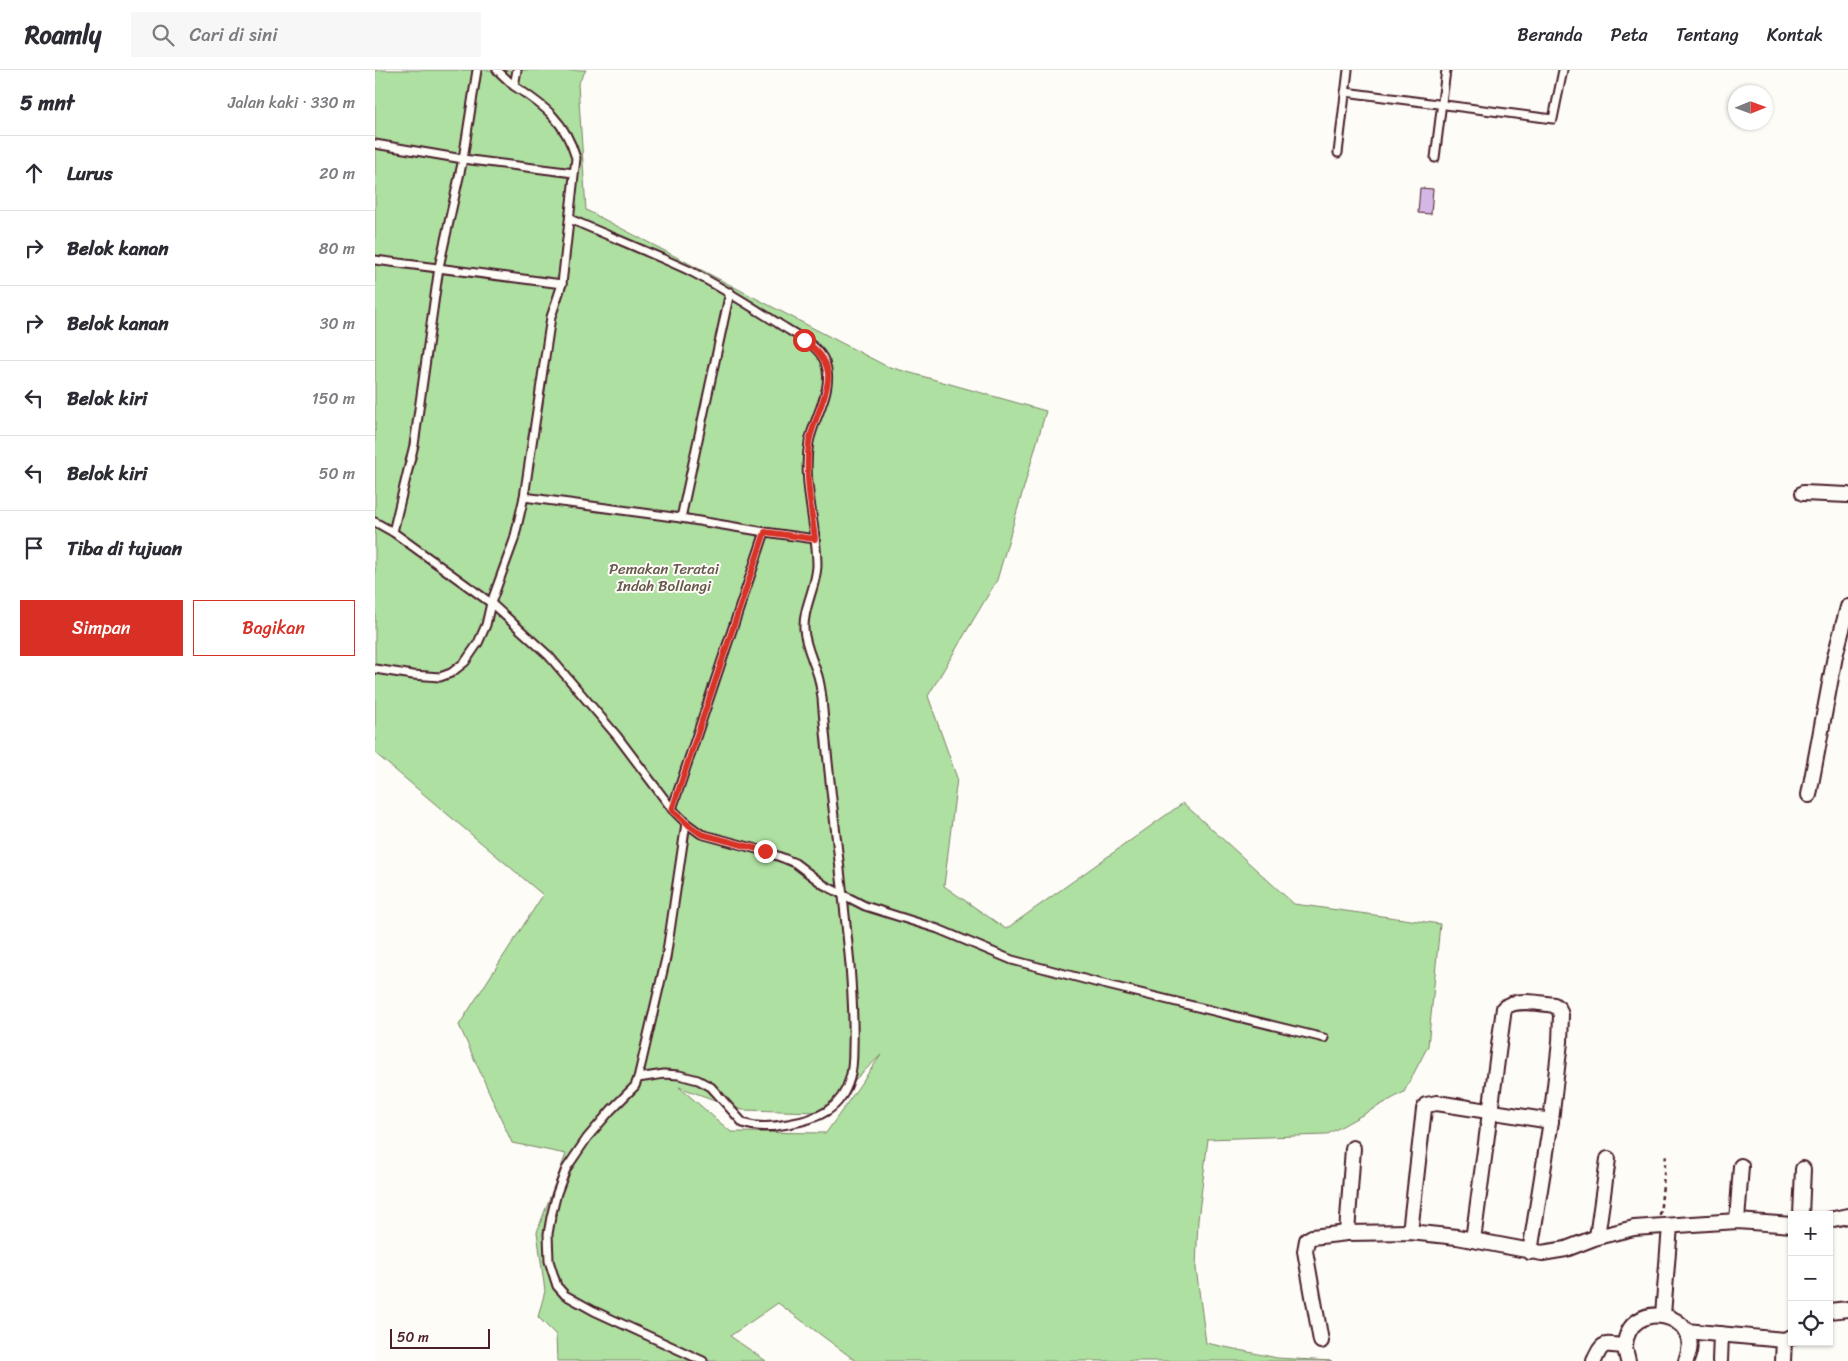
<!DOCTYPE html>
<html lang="id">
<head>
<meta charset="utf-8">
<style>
	body { margin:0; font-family:Sriracha,sans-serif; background:#f7f7f7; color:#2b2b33 }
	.controls { position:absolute; right:15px; bottom:15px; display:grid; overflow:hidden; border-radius:0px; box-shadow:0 1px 4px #0004 }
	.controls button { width:45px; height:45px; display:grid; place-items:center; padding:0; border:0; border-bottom:1px solid #e1e1e2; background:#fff; color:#2b2b33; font:25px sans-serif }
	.compass { position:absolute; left:1353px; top:15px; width:45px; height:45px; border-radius:50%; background:#fff; box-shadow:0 1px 4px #0004; rotate:89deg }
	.scale { position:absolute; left:15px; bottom:12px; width:100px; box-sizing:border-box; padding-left:5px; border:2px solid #4a1f2b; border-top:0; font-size:14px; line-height:18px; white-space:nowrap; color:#4a1f2b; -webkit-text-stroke:4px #fdfcf7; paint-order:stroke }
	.stop { position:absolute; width:15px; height:15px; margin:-11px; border:4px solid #d93025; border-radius:50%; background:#fff }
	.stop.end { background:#d93025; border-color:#fff; box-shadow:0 1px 5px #0008 }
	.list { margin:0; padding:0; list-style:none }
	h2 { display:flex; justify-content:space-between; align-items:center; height:65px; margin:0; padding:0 20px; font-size:21px }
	h2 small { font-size:16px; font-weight:400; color:#7c7c81 }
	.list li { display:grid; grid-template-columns:32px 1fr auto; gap:15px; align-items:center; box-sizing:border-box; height:75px; padding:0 20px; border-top:1px solid #e1e1e2 }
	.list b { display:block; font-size:19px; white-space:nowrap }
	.list em { font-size:16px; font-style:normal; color:#7c7c81 }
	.actions { display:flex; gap:10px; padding:15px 20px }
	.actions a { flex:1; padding:11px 0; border:1px solid #d93025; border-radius:0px; text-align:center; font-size:18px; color:#d93025 }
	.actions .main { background:#d93025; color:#fff }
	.icon { flex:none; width:28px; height:28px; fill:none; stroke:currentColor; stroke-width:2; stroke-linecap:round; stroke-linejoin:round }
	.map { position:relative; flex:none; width:1473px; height:1291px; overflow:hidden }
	header { display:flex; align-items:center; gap:30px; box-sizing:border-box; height:70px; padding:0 25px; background:#fff; border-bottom:1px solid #e1e1e2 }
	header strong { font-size:24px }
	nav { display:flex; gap:28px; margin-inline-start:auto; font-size:18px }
	.search { width:350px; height:45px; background:#f7f7f7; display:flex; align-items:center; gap:12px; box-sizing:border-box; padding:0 18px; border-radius:0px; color:#7c7c81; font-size:19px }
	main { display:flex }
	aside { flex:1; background:#fff }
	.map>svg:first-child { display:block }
	.green { fill:#aee0a1; stroke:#7c8066; fill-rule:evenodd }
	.building { fill:#d4b7e4; stroke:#4a1f2b }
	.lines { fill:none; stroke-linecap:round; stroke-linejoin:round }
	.service-casing { stroke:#4a1f2b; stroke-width:11 }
	.minor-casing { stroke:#4a1f2b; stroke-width:18 }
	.path { stroke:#4a1f2b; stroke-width:2.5; stroke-dasharray:4 4; stroke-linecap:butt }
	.service { stroke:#fdfcf7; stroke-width:7 }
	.minor { stroke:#fdfcf7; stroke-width:14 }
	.route { stroke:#d93025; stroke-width:6 }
	.labels { text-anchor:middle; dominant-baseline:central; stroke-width:4; stroke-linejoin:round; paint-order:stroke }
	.park-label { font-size:15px; fill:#68594e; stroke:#fdfcf7 }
</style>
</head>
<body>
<header>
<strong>Roamly</strong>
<div class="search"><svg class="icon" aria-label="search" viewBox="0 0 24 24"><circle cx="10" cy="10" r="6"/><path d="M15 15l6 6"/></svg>Cari di sini</div>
<nav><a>Beranda</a><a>Peta</a><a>Tentang</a><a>Kontak</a></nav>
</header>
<main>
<aside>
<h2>5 mnt<small>Jalan kaki · 330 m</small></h2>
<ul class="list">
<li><svg class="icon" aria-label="ahead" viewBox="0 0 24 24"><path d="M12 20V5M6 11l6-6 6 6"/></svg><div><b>Lurus</b></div><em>20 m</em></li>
<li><svg class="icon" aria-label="right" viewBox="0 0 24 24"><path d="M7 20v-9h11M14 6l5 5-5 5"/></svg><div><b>Belok kanan</b></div><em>80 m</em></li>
<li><svg class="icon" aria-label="right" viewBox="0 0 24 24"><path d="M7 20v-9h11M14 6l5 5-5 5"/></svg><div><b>Belok kanan</b></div><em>30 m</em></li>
<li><svg class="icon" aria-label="left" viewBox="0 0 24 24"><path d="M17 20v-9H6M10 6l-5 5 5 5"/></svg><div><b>Belok kiri</b></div><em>150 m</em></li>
<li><svg class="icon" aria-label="left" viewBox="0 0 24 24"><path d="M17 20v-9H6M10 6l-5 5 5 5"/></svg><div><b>Belok kiri</b></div><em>50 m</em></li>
<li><svg class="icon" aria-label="arrive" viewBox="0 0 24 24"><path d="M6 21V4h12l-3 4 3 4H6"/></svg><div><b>Tiba di tujuan</b></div></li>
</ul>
<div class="actions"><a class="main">Simpan</a><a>Bagikan</a></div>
</aside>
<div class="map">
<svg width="1473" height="1291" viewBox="0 0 1473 1291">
	<rect width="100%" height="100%" fill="#fdfcf7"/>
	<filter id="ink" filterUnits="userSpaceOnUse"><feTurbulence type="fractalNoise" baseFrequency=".02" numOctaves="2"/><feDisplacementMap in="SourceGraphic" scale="10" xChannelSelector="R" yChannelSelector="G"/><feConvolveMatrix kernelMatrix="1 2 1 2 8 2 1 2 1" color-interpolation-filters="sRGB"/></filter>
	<g filter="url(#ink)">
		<!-- green -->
		<path class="green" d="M0 0H211L203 14 211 140 511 296 671 341 622 510 553 626 582 708 569 816 631 859 808 733 919 834 1065 854 1053 976 1029 1022 951 1065 833 1069 823 1150 821 1198 831 1273 902 1288 957 1291H481L403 1233 355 1266 391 1291H182L181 1265 163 1247 170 1221 162 1162 191 1084 137 1073 84 955 168 825 0 683ZM506 985 451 1063 356 1062 304 1017 367 1040 446 1042Z"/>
		<!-- building -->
		<path class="building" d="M1045 118 1058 119 1056 144 1043 143Z"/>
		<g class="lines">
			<defs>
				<g id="service">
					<path d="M122 0 139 16 142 0"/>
					<path d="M970 22 1178 49 1188 0"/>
					<path d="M0 74 88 89 199 103"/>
					<path d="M963 83 973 0"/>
					<path d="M1060 88 1071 0"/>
					<path d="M195 149C234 166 274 182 313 200 345 216 374 235 404 254 419 264 443 274 450 292 460 318 439 347 434 372 427 413 442 455 442 496 441 518 428 537 429 559 430 575 438 590 443 606 445 613 446 620 447 628 454 717 467 806 475 895 477 922 479 950 478 978 478 988 478 998 475 1008 466 1040 443 1049 413 1054 399 1057 382 1058 368 1053L336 1017 323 1010 304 1005 289 1004 263 1008 260 1016 236 1040 212 1068 191 1099 182 1123 176 1147 173 1164 174 1191 182 1216 190 1225 219 1241 328 1291"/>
					<path d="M0 190 187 214"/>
					<path d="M149 427 306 448 390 462 440 469"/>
					<path d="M306 448 355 222"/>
					<path d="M0 452 18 462 116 533 174 586 242 666 297 739 311 753 326 764 389 781 408 788 420 793 449 815 490 836 563 859 637 890 720 912 949 968"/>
					<path d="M18 462 39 375 64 197 88 89 102 0"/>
					<path d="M0 599 38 605 65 607 76 603 90 592 103 573 111 555 116 533 139 470 149 427 176 247 187 214 201 88C190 51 170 36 139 16"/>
					<path d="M297 739 390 462"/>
					<path d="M263 1008 291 888 311 753"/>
				</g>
				<g id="minor">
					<path d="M1428 423 1473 425"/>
					<path d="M1434 725 1460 586 1473 537"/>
					<path d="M1426 1145 1428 1099"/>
					<path d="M1454 1150 1473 1146"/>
					<path d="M1362 1151 1366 1096"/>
					<path d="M1035 1162 1049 1039 1051 1035 1062 1033 1176 1051"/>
					<path d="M972 1163 978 1078"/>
					<path d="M1222 1167 1233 1089"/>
					<path d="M1098 1170 1129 938C1140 928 1165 933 1179 935L1184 939 1186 945 1185 972 1176 1051 1155 1182"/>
					<path d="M1454 1241 1473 1239"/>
					<path d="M1288 1245 1295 1156"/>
					<path d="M1311 1261 1409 1270 1417 1267"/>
					<path d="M946 1271 930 1181 932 1170 937 1167 972 1163 1035 1162 1082 1167 1167 1183 1191 1179 1222 1167 1259 1158 1362 1151 1417 1155"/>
					<path d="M1219 1291C1228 1270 1229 1275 1250 1276"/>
					<path d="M1253 1291C1252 1286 1250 1280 1250 1276 1253 1226 1332 1242 1311 1291"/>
					<path d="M1345 1291 1346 1264"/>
					<path d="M1408 1291 1409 1270"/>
				</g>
			</defs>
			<!-- service casing -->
			<use href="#service" class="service-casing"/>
			<!-- minor casing -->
			<use href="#minor" class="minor-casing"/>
			<!-- path -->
			<path class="path" d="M1285 1145 1291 1084"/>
			<!-- service -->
			<use href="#service" class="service"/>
			<!-- minor -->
			<use href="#minor" class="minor"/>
		</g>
	</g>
	<g class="lines" filter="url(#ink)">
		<!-- route -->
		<path class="route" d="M390 781 326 764 311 753 297 740 390 462 440 469C436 437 430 405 434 373 437 353 455 322 453 303 451 288 441 279 429 270"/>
	</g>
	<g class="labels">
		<!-- park labels -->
		<g class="park-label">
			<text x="289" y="499">Pemakan Teratai<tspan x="289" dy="17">Indah Bollangi</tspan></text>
		</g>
	</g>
</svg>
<div class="controls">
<button>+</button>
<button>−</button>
<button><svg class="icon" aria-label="locate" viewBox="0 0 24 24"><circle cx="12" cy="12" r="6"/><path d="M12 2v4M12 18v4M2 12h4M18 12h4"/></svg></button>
</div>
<svg class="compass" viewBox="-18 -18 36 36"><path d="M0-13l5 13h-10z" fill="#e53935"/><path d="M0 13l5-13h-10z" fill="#7c7c81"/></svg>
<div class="scale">50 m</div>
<div class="stop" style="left:429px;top:270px"></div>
<div class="stop end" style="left:390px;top:781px"></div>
</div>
</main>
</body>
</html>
